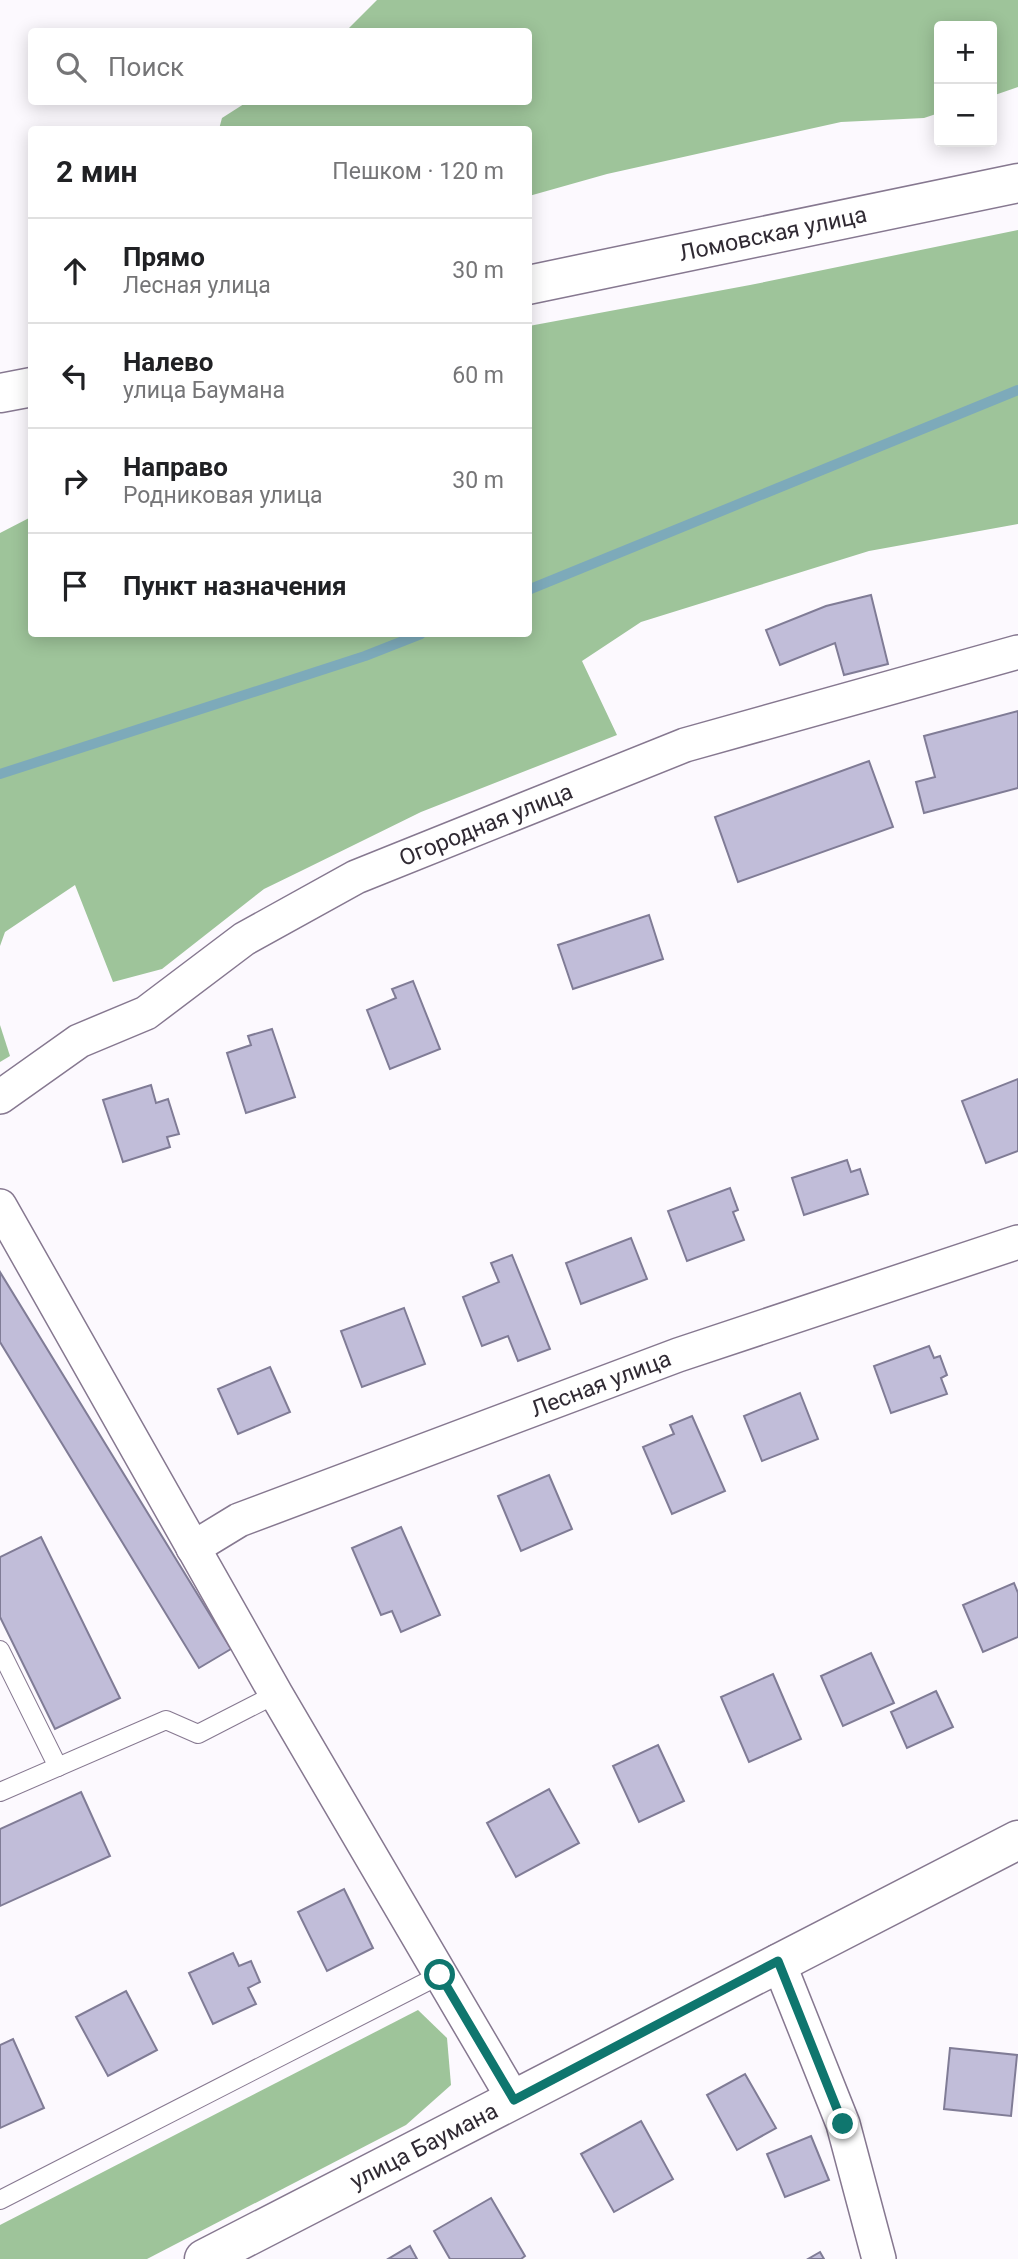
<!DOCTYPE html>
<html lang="ru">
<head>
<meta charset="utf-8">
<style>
	body { margin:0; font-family:Roboto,sans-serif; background:#f2f2f2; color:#202124 }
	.controls { position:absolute; right:21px; top:21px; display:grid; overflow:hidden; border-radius:7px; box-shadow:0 4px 18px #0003 }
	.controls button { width:63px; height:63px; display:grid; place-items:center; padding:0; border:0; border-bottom:2px solid #e0e0e0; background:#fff; color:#202124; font:35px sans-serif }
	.stop { position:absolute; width:21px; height:21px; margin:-16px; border:5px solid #0f766e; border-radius:50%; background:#fff }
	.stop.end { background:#0f766e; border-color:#fff; box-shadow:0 2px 7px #0008 }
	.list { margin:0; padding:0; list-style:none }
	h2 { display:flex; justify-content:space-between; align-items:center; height:91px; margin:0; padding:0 28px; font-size:30px }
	h2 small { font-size:23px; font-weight:400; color:#757577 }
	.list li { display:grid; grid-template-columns:46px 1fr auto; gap:21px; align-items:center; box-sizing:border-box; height:105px; padding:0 28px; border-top:2px solid #e0e0e0 }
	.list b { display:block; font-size:26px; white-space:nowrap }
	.list p { margin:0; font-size:23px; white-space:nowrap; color:#757577 }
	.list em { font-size:23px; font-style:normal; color:#757577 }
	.icon { flex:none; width:38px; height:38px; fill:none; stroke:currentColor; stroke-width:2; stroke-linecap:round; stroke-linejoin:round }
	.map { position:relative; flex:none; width:1018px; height:2259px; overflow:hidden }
	.search { position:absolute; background:#fff; box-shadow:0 4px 18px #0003; left:28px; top:28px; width:504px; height:77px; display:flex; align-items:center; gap:18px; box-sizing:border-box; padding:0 24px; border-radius:7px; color:#757577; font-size:26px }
	.panel { position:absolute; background:#fff; box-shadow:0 4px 18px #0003; left:28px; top:126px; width:504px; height:511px; border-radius:7px }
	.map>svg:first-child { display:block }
	.forest { fill:#9ec49a }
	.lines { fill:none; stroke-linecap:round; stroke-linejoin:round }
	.stream { stroke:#7daaba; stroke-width:10 }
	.building { fill:#c1bdd9; stroke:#807c96; stroke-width:2 }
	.service-casing { stroke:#867890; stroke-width:20 }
	.minor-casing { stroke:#867890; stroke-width:36 }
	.tertiary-casing { stroke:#867890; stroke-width:41 }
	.primary-casing { stroke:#867890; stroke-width:41 }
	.service { stroke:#fff; stroke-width:18 }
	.minor { stroke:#fff; stroke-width:33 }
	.tertiary { stroke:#fff; stroke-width:38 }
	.primary { stroke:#fff; stroke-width:38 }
	.route { stroke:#0f766e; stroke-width:9 }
	.labels { text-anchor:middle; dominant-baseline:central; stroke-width:7; stroke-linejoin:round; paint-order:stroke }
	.street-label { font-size:23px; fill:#302a33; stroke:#fff }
</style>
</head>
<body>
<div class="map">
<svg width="1018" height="2259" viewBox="0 0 1018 2259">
	<rect width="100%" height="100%" fill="#fcf9fe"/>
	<!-- forest -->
	<g class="forest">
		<path d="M377 0H1018V87L992 96V26H939V113L924 118 841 122 607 174 529 196 528 130 219 129 222 118 247 102H528V32L346 31Z"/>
		<path d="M1018 230V524L869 551 641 622 582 661 617 735 421 812 301 871 264 889 162 969 113 982 75 885 5 932 0 946V533L31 517 32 634H528L529 326 750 285Z"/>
		<path d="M0 1025 10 1056 0 1062Z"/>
		<path d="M418 2010 447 2038 451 2085 406 2125 147 2259H0V2225Z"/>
	</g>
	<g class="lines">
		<!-- stream -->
		<g class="stream">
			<path d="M528 590 1018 390"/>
			<path d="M0 774 365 656 421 634"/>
		</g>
	</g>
	<!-- building -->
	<g class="building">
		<path d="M871 595 888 664 844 675 835 643 780 665 766 630 826 606Z"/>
		<path d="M1018 711V788L924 813 916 782 935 777 924 736Z"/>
		<path d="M869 761 893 827 738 882 715 817Z"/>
		<path d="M649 915 663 959 573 989 558 945Z"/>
		<path d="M413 981 440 1049 390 1069 367 1010 396 998 392 989Z"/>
		<path d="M272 1029 295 1097 246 1113 227 1053 251 1045 248 1036Z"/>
		<path d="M1018 1079V1151L986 1163 962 1101Z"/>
		<path d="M151 1085 156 1103 168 1099 179 1134 167 1137 170 1147 123 1162 103 1100Z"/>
		<path d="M847 1160 851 1172 860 1169 868 1194 804 1215 792 1178Z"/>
		<path d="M730 1188 738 1210 733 1212 744 1240 687 1261 668 1211Z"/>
		<path d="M631 1238 647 1279 581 1304 566 1263Z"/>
		<path d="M512 1255 550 1349 518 1361 508 1336 482 1346 463 1297 499 1282 491 1263Z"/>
		<path d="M0 1272 231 1649 199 1668 0 1342Z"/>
		<path d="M404 1308 425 1364 362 1387 341 1331Z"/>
		<path d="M929 1346 934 1358 940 1356 947 1375 941 1378 947 1394 891 1413 874 1366Z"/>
		<path d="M270 1367 290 1412 238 1434 218 1389Z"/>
		<path d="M800 1393 818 1439 762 1461 744 1416Z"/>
		<path d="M692 1416 725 1491 672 1514 643 1447 674 1434 670 1425Z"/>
		<path d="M549 1475 572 1529 521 1551 498 1496Z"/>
		<path d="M401 1527 440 1615 401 1632 392 1611 381 1615 352 1548Z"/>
		<path d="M41 1537 120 1698 55 1729 0 1617V1557Z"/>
		<path d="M1014 1583 1018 1593V1637L983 1652 963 1605Z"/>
		<path d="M871 1653 894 1703 843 1726 821 1676Z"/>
		<path d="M773 1674 801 1739 749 1762 721 1697Z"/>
		<path d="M936 1691 953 1727 907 1748 891 1712Z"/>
		<path d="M658 1745 684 1801 639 1822 613 1766Z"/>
		<path d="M549 1789 579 1843 516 1877 487 1823Z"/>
		<path d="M81 1792 110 1856 0 1906V1829Z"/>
		<path d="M344 1889 373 1948 327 1971 298 1912Z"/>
		<path d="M233 1953 239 1966 251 1961 260 1982 248 1988 256 2004 213 2024 189 1973Z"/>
		<path d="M126 1991 157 2050 108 2076 76 2017Z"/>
		<path d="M13 2039 44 2108 0 2128V2045Z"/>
		<path d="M950 2048 1017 2055 1011 2116 944 2109Z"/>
		<path d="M745 2074 776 2128 737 2150 707 2095Z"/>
		<path d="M641 2121 673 2179 614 2212 581 2154Z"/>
		<path d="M811 2136 829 2180 785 2197 767 2154Z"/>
		<path d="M491 2198 525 2256 521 2259H450L434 2231Z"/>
		<path d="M410 2246 417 2259H388Z"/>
		<path d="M820 2252 824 2259H808Z"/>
	</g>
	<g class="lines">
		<defs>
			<g id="service">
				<path d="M0 1650 58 1767"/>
				<path d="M0 1792 166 1720 198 1734 276 1694"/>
				<path d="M0 2200 440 1975"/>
			</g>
			<g id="minor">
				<path d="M0 1097 79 1041 146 1013 244 939 356 877 685 745 1018 652"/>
				<path d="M0 1206 276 1694 514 2100"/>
				<path d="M193 1548 239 1520 678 1355 1018 1242"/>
				<path d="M778 1961 843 2124 879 2259"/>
			</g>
			<path id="tertiary" d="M204 2259 1018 1840"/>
			<g id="primary">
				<path d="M528 285 1018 183"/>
				<path d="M0 393 32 387"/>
			</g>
		</defs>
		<!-- service casing -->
		<use href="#service" class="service-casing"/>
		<!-- minor casing -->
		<use href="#minor" class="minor-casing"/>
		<!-- tertiary casing -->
		<use href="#tertiary" class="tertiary-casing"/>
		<!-- primary casing -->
		<use href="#primary" class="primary-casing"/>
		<!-- service -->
		<use href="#service" class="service"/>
		<!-- minor -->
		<use href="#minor" class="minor"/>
		<!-- tertiary -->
		<use href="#tertiary" class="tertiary"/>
		<!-- primary -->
		<use href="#primary" class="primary"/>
	</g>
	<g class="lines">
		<!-- route -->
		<path class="route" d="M440 1975 514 2100 778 1961 843 2124"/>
	</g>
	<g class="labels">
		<!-- street labels -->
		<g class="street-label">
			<text transform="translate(773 234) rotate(-12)">Ломовская улица</text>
			<text transform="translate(486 825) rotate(-22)">Огородная улица</text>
			<text transform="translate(601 1384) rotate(-21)">Лесная улица</text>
			<text transform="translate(424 2146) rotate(-27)">улица Баумана</text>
		</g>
	</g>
</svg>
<div class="controls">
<button>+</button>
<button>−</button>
</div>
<div class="stop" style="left:440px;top:1975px"></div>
<div class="stop end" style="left:843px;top:2124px"></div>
<div class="search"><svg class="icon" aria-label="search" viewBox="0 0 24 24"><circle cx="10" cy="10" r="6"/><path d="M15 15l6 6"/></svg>Поиск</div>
<section class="panel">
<h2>2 мин<small>Пешком · 120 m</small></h2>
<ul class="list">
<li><svg class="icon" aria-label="ahead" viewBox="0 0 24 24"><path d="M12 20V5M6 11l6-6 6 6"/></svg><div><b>Прямо</b><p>Лесная улица</p></div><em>30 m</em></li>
<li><svg class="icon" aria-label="left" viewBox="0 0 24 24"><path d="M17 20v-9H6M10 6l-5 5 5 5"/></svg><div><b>Налево</b><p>улица Баумана</p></div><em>60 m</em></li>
<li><svg class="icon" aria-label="right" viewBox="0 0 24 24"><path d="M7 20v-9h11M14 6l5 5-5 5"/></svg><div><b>Направо</b><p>Родниковая улица</p></div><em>30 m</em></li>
<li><svg class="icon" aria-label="arrive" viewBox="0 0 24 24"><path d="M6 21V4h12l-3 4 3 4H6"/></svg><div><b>Пункт назначения</b></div></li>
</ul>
</section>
</div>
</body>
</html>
